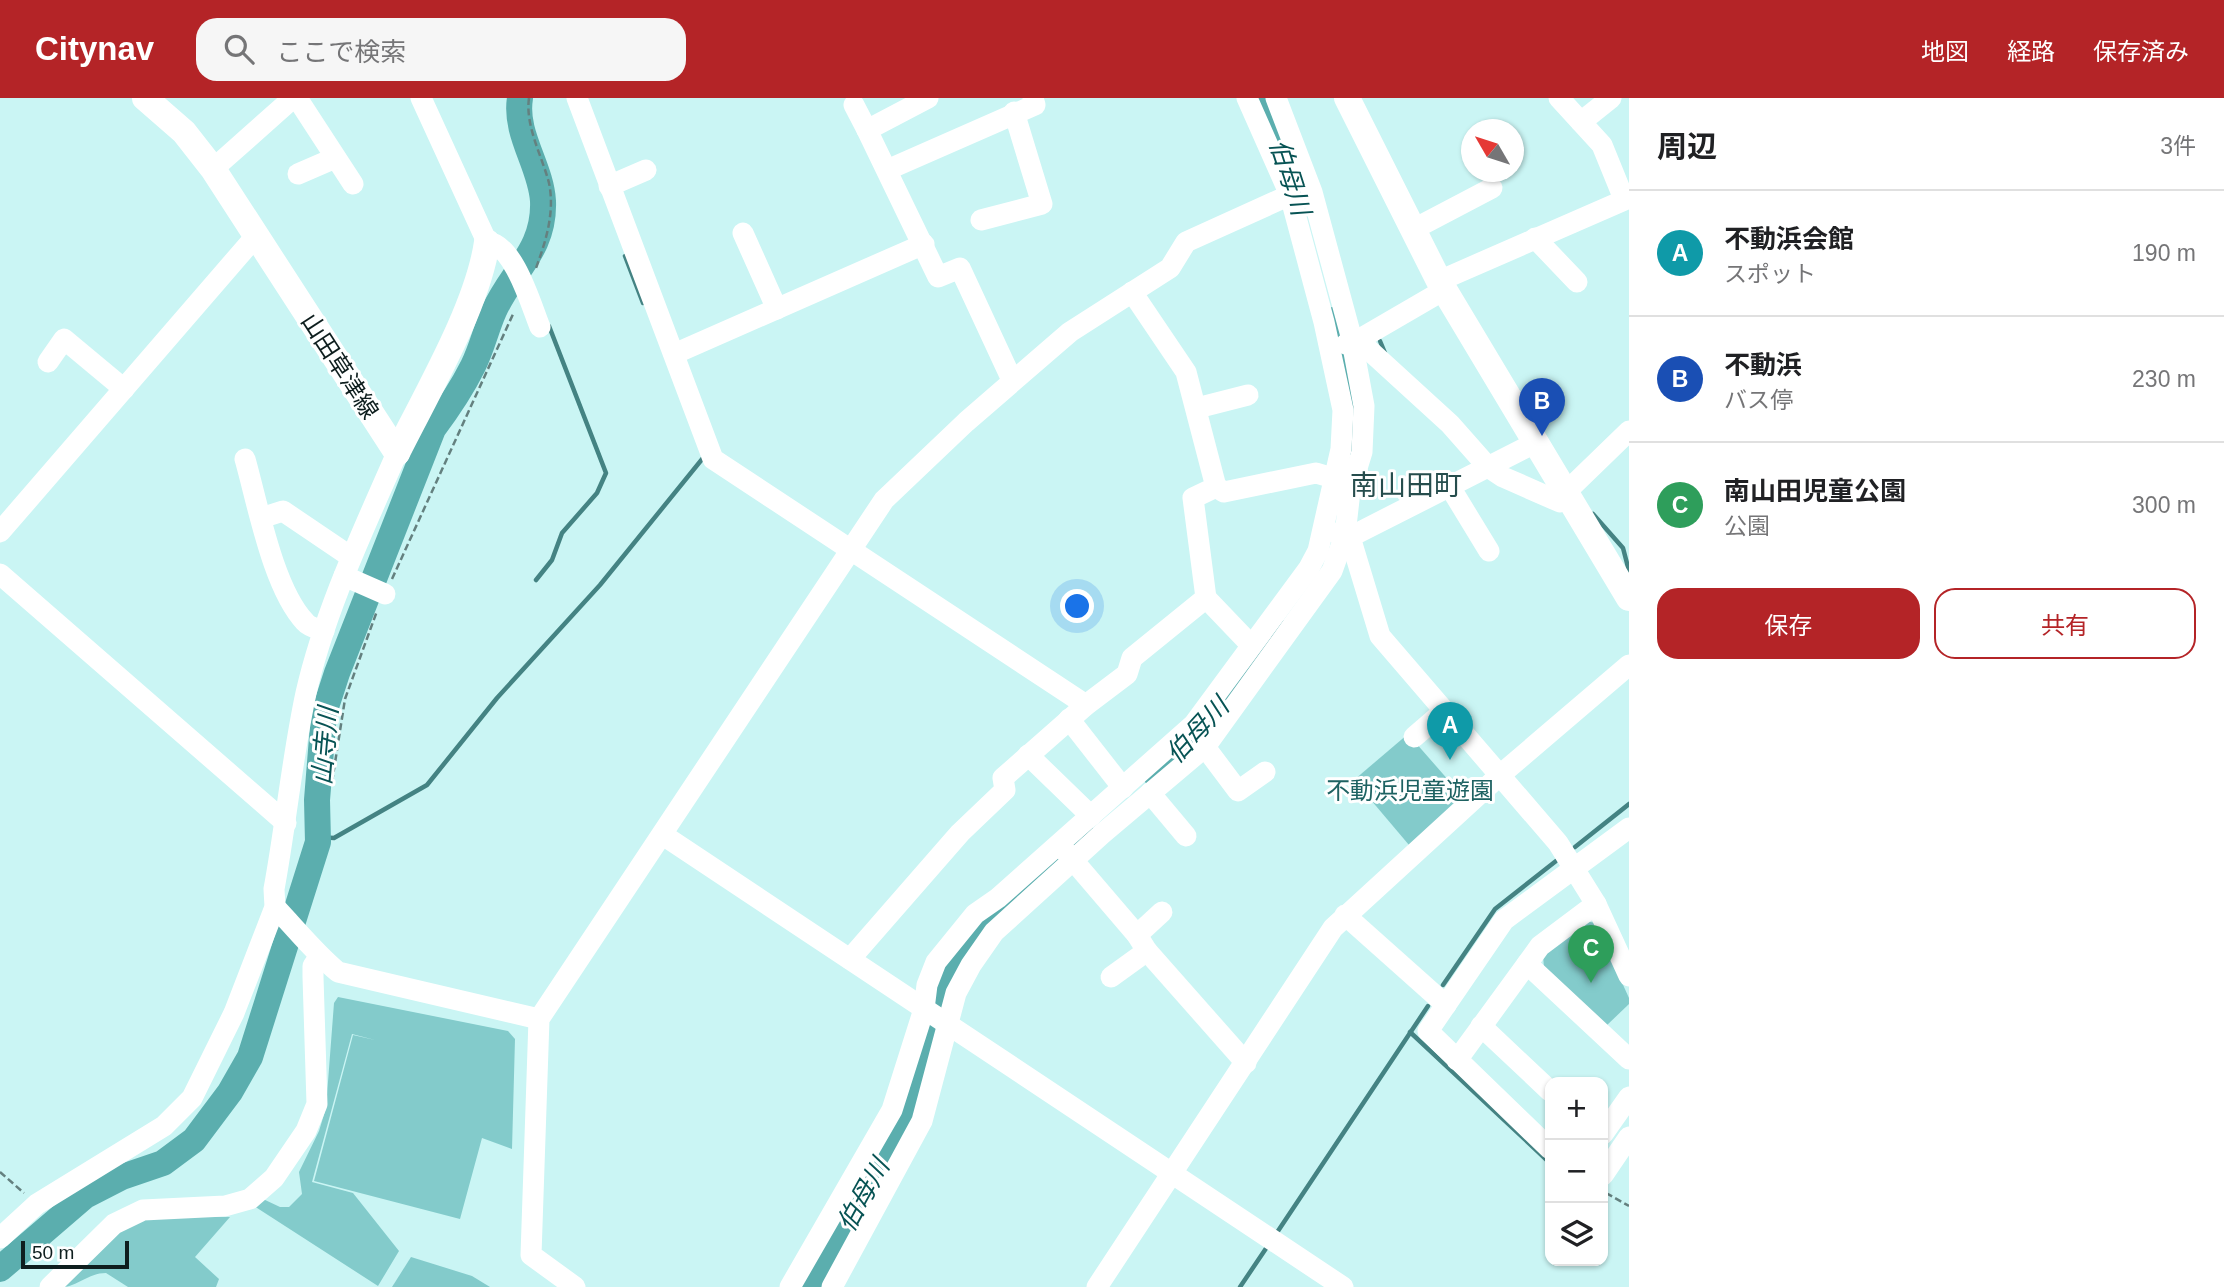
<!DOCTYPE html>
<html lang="ja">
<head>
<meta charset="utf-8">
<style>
	body { margin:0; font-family:Arial,"Noto Sans JP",sans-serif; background:#f6f6f6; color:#202124 }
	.controls { position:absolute; right:21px; bottom:21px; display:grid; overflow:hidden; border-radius:14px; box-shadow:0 2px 5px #0004 }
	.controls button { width:63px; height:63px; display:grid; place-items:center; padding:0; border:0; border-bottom:2px solid #e0e0e0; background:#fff; color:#202124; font:35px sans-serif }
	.compass { position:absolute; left:1461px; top:21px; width:63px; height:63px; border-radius:50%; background:#fff; box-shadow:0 2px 5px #0004; rotate:309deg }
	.scale { position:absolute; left:21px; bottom:18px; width:108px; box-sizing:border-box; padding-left:7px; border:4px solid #0e1e1e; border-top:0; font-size:19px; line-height:24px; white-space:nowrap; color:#0e1e1e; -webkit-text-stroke:5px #fff; paint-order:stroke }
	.you { position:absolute; left:1078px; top:509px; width:24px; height:24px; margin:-18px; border:5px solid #fff; border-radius:50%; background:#1a73e8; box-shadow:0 0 0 10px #1a73e833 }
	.badge { display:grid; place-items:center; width:46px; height:46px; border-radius:50%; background:#b42427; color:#fff; font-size:23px; font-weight:700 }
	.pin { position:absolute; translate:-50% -58px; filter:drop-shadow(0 2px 4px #0008) }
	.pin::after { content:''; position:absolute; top:37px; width:24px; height:21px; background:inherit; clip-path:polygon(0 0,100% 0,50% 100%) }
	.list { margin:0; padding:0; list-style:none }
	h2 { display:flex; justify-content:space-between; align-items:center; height:91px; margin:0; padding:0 28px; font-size:30px }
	h2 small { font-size:23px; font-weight:400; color:#757577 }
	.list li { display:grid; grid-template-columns:46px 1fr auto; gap:21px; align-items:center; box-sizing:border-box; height:126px; padding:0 28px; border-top:2px solid #e0e0e0 }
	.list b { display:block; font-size:26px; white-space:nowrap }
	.list p { margin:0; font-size:23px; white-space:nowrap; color:#757577 }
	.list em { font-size:23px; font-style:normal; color:#757577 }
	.actions { display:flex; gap:14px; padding:21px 28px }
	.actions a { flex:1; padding:16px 0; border:2px solid #b42427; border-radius:21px; text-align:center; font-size:24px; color:#b42427 }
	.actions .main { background:#b42427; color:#fff }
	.icon { flex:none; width:38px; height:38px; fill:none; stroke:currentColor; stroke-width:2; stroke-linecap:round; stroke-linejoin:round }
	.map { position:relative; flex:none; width:1629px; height:1189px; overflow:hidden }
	header { display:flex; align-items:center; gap:42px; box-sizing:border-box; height:98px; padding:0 35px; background:#b42427; color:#fff }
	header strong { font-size:33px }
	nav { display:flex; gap:38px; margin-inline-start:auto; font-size:24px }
	.search { width:490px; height:63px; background:#f6f6f6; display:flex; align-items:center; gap:18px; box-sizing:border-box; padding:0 24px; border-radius:21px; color:#757577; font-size:26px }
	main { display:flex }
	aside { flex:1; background:#fff }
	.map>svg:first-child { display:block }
	.green { fill:#83cbcb }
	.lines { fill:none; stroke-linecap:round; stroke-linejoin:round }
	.stream { stroke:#448383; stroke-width:4.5 }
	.river { stroke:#5baeae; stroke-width:26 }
	.path { stroke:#64807f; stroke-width:2.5; stroke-dasharray:7 3.5; stroke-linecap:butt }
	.minor { stroke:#fff; stroke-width:21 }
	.major { stroke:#fff; stroke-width:26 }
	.labels { text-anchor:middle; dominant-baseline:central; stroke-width:6; stroke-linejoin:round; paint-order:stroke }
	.street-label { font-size:24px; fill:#0e1e1e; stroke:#fff }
	.park-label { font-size:24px; fill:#1e6262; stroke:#fff }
	.water-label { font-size:26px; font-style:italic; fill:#075354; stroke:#fff }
	.quarter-label { font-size:28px; fill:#264d4d; stroke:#fff }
</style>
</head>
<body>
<header>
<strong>Citynav</strong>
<div class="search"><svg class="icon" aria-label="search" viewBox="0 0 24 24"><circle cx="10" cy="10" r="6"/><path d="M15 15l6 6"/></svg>ここで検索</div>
<nav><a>地図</a><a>経路</a><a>保存済み</a></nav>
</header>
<main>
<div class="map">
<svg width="1629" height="1189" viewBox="0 0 1629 1189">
	<rect width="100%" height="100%" fill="#caf5f4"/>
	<!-- green -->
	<g class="green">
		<path d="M1408 636 1464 700 1409 747 1354 682Z"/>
		<path d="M1586 823 1595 825 1629 900V906L1605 929 1544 870 1543 857Z"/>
		<path d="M338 899 508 933 515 941 512 1051 482 1040 460 1121 314 1083 353 937 375 942 352 936 312 1084 353 1095 399 1153 378 1188 254 1108 263 1101 280 1109H289L302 1096 299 1074 319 1033 326 1010 334 905Z"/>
		<path d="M193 1118 230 1119 195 1159 219 1181 216 1189H128L106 1175C88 1175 77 1189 62 1189L122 1130 138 1122Z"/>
		<path d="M411 1159 472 1178 490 1189H392Z"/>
	</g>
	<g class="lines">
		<!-- stream -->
		<g class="stream">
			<path d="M625 158 643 205"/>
			<path d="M1380 243 1385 255"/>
			<path d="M1593 416 1623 450 1629 473"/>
			<path d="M536 482 552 462 562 435 597 395 606 375 549 228"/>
			<path d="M318 739 334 740 427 687 497 600 600 487 703 360"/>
			<path d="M1575 749 1629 706"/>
			<path d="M1443 887 1495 811 1556 763"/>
			<path d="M1410 934 1550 1065"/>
			<path d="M1276 1136 1428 908"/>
			<path d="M1240 1189 1269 1146"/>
		</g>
		<!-- river -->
		<g class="river">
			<path d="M1263 0 1296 90"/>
			<path d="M1333 222C1344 260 1361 306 1353 345"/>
			<path d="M1156 677 1204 633 1275 532"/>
			<path d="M0 1171 85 1098 122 1079 163 1065 194 1042 230 994 250 959 318 744 317 702 324 615 337 575 433 331C448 311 462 290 473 268 482 250 486 231 494 213 512 173 545 152 543 103 541 68 514 36 520 0"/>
			<path d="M812 1189 915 1003 952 872 985 827 1084 739"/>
		</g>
		<!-- path -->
		<g class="path">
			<path d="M529 0C525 28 542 58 549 85 555 114 546 143 536 170"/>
			<path d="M392 481 514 214"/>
			<path d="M332 684 345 601 377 513"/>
			<path d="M0 1074 24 1095"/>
			<path d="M1606 1095 1629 1108"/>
		</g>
		<!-- minor -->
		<g class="minor">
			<path d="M297 0 353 86"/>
			<path d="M421 0 487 144C514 146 531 207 540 229"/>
			<path d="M577 0 713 361 1086 607"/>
			<path d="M928 0 867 32 938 179 960 170 1012 282"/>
			<path d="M1559 0 1602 47 1624 101"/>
			<path d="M854 7 867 32"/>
			<path d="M1581 24 1611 0"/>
			<path d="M213 71 293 0"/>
			<path d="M887 72 1035 7 1033 0"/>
			<path d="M298 76 335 60"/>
			<path d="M609 88 646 72"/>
			<path d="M981 122 1042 106 1014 14"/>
			<path d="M1412 132 1492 90"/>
			<path d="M743 135 777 211"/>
			<path d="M1535 140 1577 184"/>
			<path d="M1439 183 1629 100"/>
			<path d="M1132 194 1186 274 1216 389 1193 400 1206 500 1251 547"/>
			<path d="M1358 242 1450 326 1488 369 1503 379 1560 404"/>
			<path d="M1346 246 1358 242 1444 192"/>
			<path d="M674 256 924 146"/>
			<path d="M48 264 64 241 124 291"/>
			<path d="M1197 310 1248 297"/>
			<path d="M245 361C258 407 273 490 305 524 309 529 318 531 324 533"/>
			<path d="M1216 389 1224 394 1316 375 1333 380"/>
			<path d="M1450 389 1489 453"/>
			<path d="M1566 394 1629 333"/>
			<path d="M261 420 283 413 351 459"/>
			<path d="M0 434 255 139"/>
			<path d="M1336 435 1350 439 1535 345"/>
			<path d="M1350 439 1380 538 1558 745 1596 806 1629 878"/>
			<path d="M0 476 286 725"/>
			<path d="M344 478 385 496"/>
			<path d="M1069 621 1123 690"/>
			<path d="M1414 639 1443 614"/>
			<path d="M1205 649 1238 693 1265 674"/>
			<path d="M1028 657 1091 718"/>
			<path d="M1150 695 1186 738"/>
			<path d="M663 737 1343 1189"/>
			<path d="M1066 754 1137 837 1147 853 1246 965"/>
			<path d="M275 809C296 831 315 855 338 874L539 921"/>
			<path d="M1345 817 1446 907"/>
			<path d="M1137 837 1162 814"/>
			<path d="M850 861 960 735 1005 692 1003 680 1086 607 1127 576 1132 560 1206 500"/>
			<path d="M1527 866 1629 961"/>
			<path d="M1111 879 1147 853"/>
			<path d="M1481 928 1550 993"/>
			<path d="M1457 962 1540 848 1596 806"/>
			<path d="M1603 1036 1629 999"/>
			<path d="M1550 1051 1428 933 1504 822 1629 730"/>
			<path d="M1603 1077 1629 1039"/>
			<path d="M0 1140 37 1106 164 1028 192 1000 234 915 275 809 274 791C286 726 292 660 306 595 325 512 363 433 397 355"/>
			<path d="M50 1189 114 1126 143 1112 225 1108 250 1101 274 1080 306 1033 317 1006 313 879V868L319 859"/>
			<path d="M575 1189 531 1157 539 921 884 402 966 324 1070 234 1170 170 1186 144 1290 97"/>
			<path d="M790 1189 892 1012 924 911 927 887 936 864 975 816 998 800 1194 626 1309 470 1318 453 1341 351 1343 312 1324 224 1290 97 1247 0"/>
			<path d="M832 1189 922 1023 956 895 971 867 994 834 1102 736 1205 649 1332 473 1345 437 1350 393 1362 354 1364 308 1351 238 1312 94 1276 0"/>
			<path d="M1097 1189 1333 830 1499 678 1629 567"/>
		</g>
		<!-- major -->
		<g class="major">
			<path d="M145 0 184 34 213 71 397 355"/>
			<path d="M1347 0 1439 183 1629 500"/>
			<path d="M397 355C427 295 478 208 487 144"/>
		</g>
	</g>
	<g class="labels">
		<!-- street labels -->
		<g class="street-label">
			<text transform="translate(340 268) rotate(57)">山田草津線</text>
		</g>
		<!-- park labels -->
		<g class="park-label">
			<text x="1410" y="692">不動浜児童遊園</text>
		</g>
		<!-- water labels -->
		<g class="water-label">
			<text transform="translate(1290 79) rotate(72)">伯母川</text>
			<text transform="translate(1197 632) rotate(-47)">伯母川</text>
			<text transform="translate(325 648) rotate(-85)">山寺川</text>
			<text transform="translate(863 1097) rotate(-61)">伯母川</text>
		</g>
		<!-- quarter labels -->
		<g class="quarter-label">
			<text x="1406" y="387">南山田町</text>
		</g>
	</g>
</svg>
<div class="controls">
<button>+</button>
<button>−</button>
<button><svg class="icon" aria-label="layers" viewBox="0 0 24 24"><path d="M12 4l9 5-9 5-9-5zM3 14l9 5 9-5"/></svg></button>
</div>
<svg class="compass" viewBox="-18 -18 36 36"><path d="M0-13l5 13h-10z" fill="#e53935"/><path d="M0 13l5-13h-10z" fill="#757577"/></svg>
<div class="scale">50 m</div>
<div class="you"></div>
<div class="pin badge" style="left:1450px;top:662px;background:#0f9aa8">A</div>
<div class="pin badge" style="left:1542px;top:338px;background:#1a4fb4">B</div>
<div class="pin badge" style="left:1591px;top:885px;background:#2e9e5b">C</div>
</div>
<aside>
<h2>周辺<small>3件</small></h2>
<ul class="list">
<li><span class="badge" style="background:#0f9aa8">A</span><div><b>不動浜会館</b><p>スポット</p></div><em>190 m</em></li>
<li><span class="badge" style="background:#1a4fb4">B</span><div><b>不動浜</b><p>バス停</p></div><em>230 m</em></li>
<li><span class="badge" style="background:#2e9e5b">C</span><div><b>南山田児童公園</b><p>公園</p></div><em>300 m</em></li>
</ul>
<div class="actions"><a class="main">保存</a><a>共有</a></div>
</aside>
</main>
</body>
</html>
